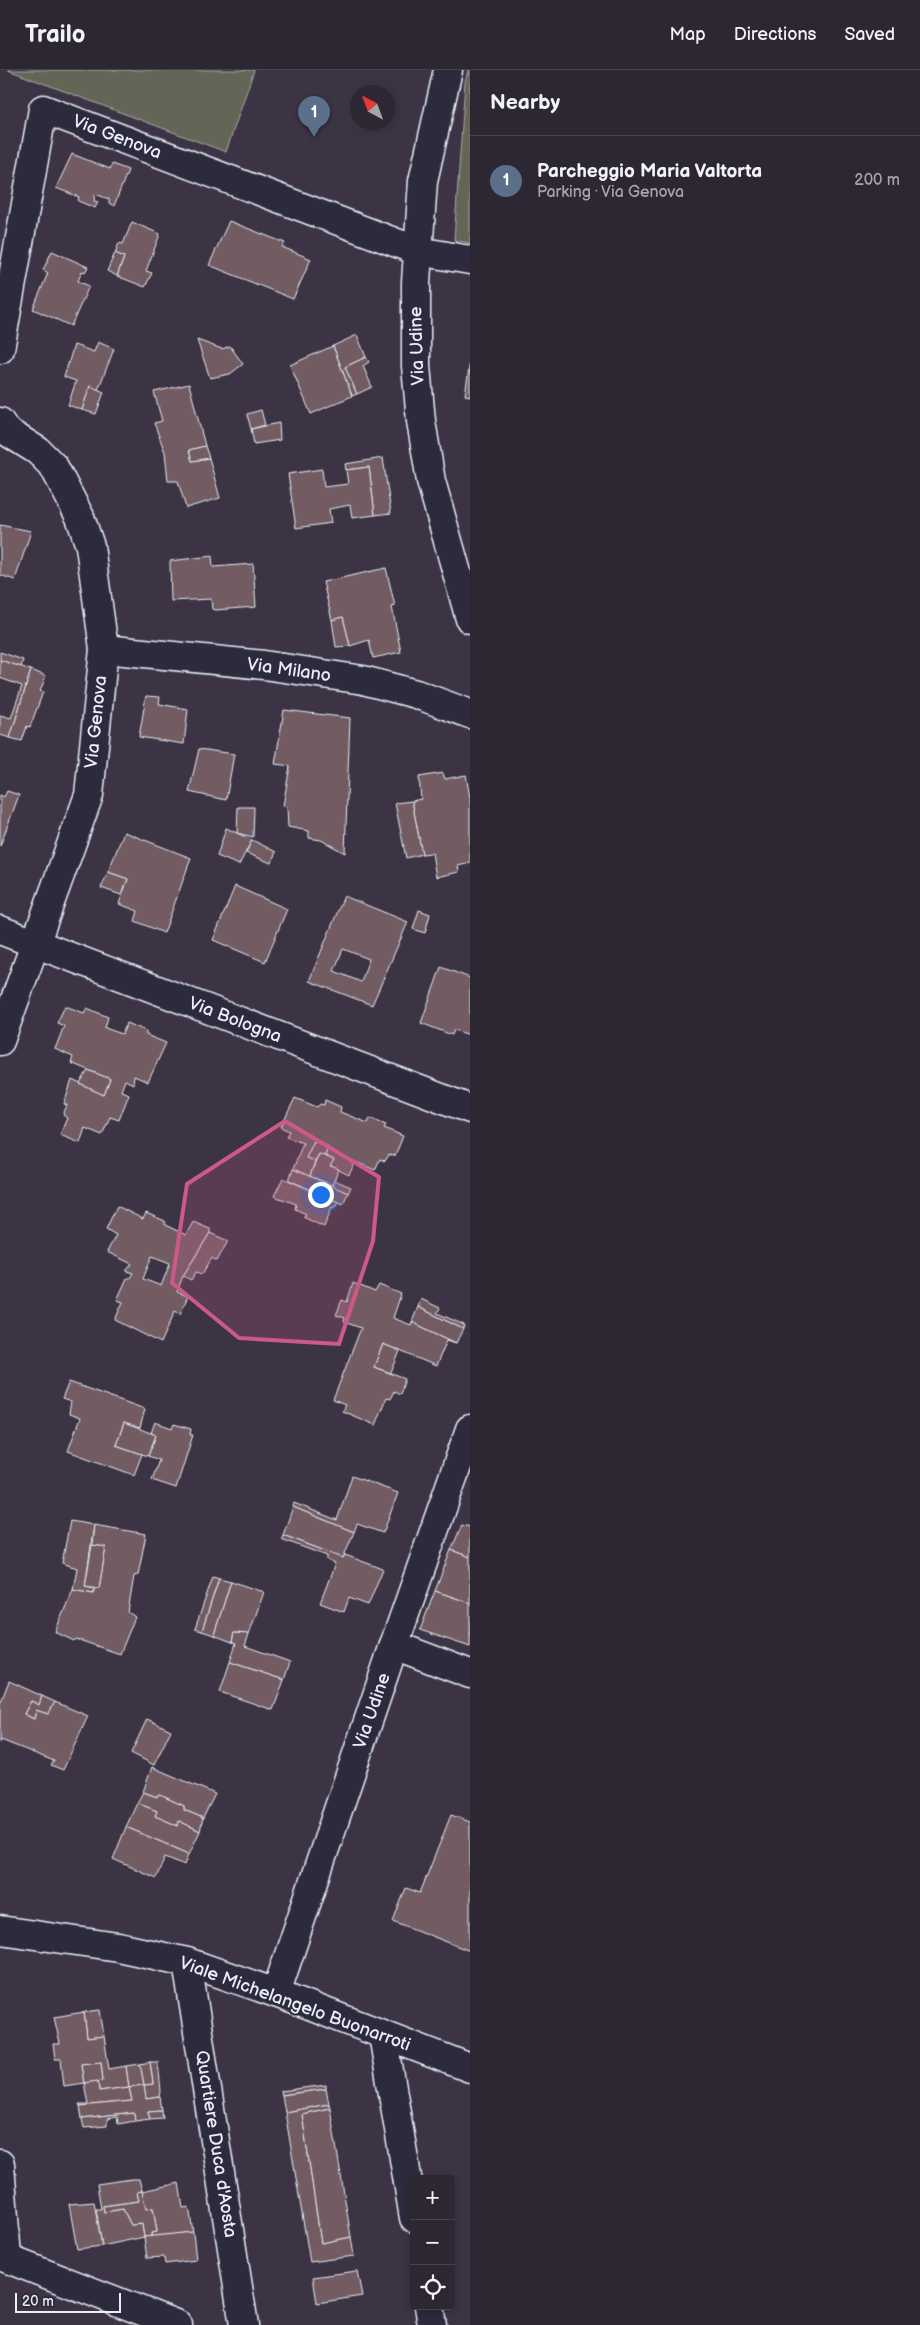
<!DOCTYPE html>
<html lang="en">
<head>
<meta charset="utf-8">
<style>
	body { margin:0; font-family:"Balsamiq Sans",sans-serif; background:#39333f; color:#f1f3f6 }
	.controls { position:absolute; right:15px; bottom:15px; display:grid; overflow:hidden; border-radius:5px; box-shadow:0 2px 8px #0003 }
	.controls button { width:45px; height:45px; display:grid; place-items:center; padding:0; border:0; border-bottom:1px solid #48444e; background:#2d2733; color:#f1f3f6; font:25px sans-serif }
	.compass { position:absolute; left:350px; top:15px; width:45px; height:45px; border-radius:50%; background:#2d2733; box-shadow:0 2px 8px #0003; rotate:319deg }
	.scale { position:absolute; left:15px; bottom:12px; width:106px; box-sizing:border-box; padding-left:5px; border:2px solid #e8f1f8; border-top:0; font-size:14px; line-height:18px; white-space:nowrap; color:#e8f1f8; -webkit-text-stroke:4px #2f2a3d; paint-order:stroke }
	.you { position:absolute; left:320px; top:1124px; width:18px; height:18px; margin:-12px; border:4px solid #fff; border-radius:50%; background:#1a73e8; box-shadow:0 0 0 8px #1a73e833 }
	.badge { display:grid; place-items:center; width:32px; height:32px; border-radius:50%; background:#db2777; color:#fff; font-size:16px; font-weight:700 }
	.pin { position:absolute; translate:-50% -41px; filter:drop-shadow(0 1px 2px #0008) }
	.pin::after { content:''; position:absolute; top:26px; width:18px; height:15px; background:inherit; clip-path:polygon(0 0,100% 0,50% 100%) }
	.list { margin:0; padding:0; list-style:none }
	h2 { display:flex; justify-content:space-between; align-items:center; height:65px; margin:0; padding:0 20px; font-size:21px }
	h2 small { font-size:16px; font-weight:400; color:#a7a5ac }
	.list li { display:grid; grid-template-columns:32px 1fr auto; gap:15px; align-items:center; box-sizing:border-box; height:90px; padding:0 20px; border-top:1px solid #48444e }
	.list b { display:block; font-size:19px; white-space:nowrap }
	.list p { margin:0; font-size:16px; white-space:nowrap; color:#a7a5ac }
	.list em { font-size:16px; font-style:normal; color:#a7a5ac }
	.icon { flex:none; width:28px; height:28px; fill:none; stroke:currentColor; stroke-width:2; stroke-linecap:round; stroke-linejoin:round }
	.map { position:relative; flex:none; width:470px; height:2255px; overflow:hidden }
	header { display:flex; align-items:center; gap:30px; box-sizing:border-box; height:70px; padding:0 25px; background:#2d2733; border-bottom:1px solid #48444e }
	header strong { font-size:24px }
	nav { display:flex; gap:28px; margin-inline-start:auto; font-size:18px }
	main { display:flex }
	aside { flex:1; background:#2d2733 }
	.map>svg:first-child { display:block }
	.green { fill:#646657; stroke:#a6aca8 }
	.building { fill:#725b62; stroke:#e8f1f8; fill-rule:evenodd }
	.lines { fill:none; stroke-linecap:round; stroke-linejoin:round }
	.minor-casing { stroke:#e8f1f8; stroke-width:31 }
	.tertiary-casing { stroke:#e8f1f8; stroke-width:31 }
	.minor { stroke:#2f2a3d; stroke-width:28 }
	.tertiary { stroke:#2f2a3d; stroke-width:28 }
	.marked { fill:#cd598a; fill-opacity:0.2; stroke:#cd598a; stroke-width:4; stroke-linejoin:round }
	.labels { text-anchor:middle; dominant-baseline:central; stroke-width:4; stroke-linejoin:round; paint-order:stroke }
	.street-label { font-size:18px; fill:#e8f1f8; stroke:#2f2a3d }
</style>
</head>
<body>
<header>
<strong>Trailo</strong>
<nav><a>Map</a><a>Directions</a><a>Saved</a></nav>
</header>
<main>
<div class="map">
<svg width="470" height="2255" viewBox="0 0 470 2255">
	<rect width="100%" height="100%" fill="#3c3444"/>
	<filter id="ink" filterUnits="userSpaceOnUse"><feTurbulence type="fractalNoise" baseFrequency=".02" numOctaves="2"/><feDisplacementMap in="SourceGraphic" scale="10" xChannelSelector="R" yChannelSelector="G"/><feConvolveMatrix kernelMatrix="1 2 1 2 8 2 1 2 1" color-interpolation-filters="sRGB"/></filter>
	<g filter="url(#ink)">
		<!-- green -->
		<g class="green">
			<path d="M8 0H254L226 82Z"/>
			<path d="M468 0H470V173L454 170 465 12Z"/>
		</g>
		<!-- building -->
		<g class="building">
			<path d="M72 84 110 99 112 94 128 100 114 136 109 133V129L95 124 94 131 98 132 95 138 78 131 79 127 56 118Z"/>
			<path d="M229 151 285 173 282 177 311 189 293 229 209 195Z"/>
			<path d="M132 152 160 164 146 201 152 203 145 217 117 206 124 187 115 183 119 173 123 174Z"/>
			<path d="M52 181 88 197 85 202 82 201 78 211 89 216 71 256 33 239 48 203 43 200Z"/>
			<path d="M115 183 124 187 117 206 107 201Z"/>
			<path d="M357 265 366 287 345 297 357 324 352 326 333 276Z"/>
			<path d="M197 270 222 279 230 276 243 294 230 304 210 308Z"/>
			<path d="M98 272 114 279 98 320 90 316 82 340 68 335 76 311 64 307 74 275 94 282Z"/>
			<path d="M333 276 352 326 311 344 290 295Z"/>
			<path d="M366 287 369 292 363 296 372 317 357 324 345 297Z"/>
			<path d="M470 291V326L465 325Z"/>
			<path d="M189 314 205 376 189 380 192 391 209 388 220 428 186 438 178 411H168L165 382 154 353 162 351 154 322Z"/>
			<path d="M90 316 104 322 96 344 82 340Z"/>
			<path d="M261 340 265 355 251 359 247 344Z"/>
			<path d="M279 353 280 370 254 374 251 359Z"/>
			<path d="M205 376 209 388 192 391 189 380Z"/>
			<path d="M383 388 391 443 375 445 369 397 346 400 345 394Z"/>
			<path d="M369 397 375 445 352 448 350 435 329 439 331 453 296 458 288 404 322 399 324 417 348 414 346 400Z"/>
			<path d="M0 455 31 461 15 510 0 505Z"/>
			<path d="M212 486 213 497 253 494 256 537 215 540 212 539 211 529 171 531 170 491Z"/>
			<path d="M386 498 395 536 392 537 401 582 373 588 369 570 350 576 343 547 332 550 323 512Z"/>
			<path d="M343 547 350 576 336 577 332 550Z"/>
			<path d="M0 582 23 590 21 598 0 590Z"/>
			<path d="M0 590 31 600 10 668 0 665V645L11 648 22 616 0 608Z"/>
			<path d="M31 600 46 606 40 621 43 622 30 657 27 656 22 671 10 668Z"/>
			<path d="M146 626 160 627 159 634 188 639 184 674 139 667Z"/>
			<path d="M284 640 350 648 345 783 321 770 309 768V761L288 757 287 737 283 736 290 696 275 694Z"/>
			<path d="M199 679 234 684 226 730 189 722Z"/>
			<path d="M443 703 445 709 466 705 470 728V793L458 796 459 802 436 807 432 783 422 784 412 731 421 729 419 707Z"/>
			<path d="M7 721 19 725 0 776V725L4 727Z"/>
			<path d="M412 731 422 784 406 788 395 733Z"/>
			<path d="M238 737H254L253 767 237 763Z"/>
			<path d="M226 758 252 770 239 795 217 786Z"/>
			<path d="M124 762 191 788 164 863 135 851 138 841 119 834 128 809 108 802Z"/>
			<path d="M252 770 276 782 271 793 246 783Z"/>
			<path d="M108 802 128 809 121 825 101 818Z"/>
			<path d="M235 816 287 839 265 892 213 870Z"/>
			<path d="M344 826 408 852 372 935 309 911ZM343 879 369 889 361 912 334 901Z"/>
			<path d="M419 840 430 844 425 863 413 859Z"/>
			<path d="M441 897 470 908V965L454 960 452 965 421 953Z"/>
			<path d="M65 936 84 943 87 938 108 947 105 958 122 964 127 953 146 961V965L166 973 148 1012 134 1006 133 1014 125 1010 121 1021 129 1024 119 1050 110 1047 102 1065 85 1058 80 1073 60 1065 67 1048 63 1045 67 1035 64 1034 72 1010 104 1025 110 1009 71 993 73 987 55 979 64 956 57 953Z"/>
			<path d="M88 1000 110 1009 104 1025 80 1014Z"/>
			<path d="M295 1028 317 1037 320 1034 324 1035 325 1030 341 1037 340 1042 368 1053 370 1048 386 1055 384 1058 403 1066 395 1086 389 1085 385 1091 380 1089 375 1100 355 1092 349 1105 330 1096 334 1090 325 1086 328 1077 314 1071 306 1088 315 1091 310 1106 332 1115 334 1110 351 1117 348 1123 293 1099 303 1073 286 1067 289 1061 281 1057Z"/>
			<path d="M314 1071 328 1077 325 1086 319 1084 315 1091 306 1088Z"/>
			<path d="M319 1084 334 1090 330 1096 339 1099 332 1115 310 1106Z"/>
			<path d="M293 1099 348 1123 343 1134 289 1110Z"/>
			<path d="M283 1108 338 1132 334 1138 332 1137 324 1157 303 1147 306 1144 295 1139 296 1134 274 1126Z"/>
			<path d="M117 1136 143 1149 146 1143 165 1151V1155L186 1165 193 1152 210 1159V1163L183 1206 177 1222 188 1226 180 1244 175 1241 161 1273 115 1250 123 1232 117 1230 127 1208H130L133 1203 126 1201 132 1194 107 1182 116 1165 106 1159ZM152 1186 170 1193 161 1216 143 1209Z"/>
			<path d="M210 1163 228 1171 217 1191 212 1188 202 1204 196 1202 191 1210 183 1206Z"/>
			<path d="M353 1213 375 1222 379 1215 401 1224 393 1248 411 1255 412 1252 456 1273 447 1270 436 1296 383 1274 374 1297 405 1309 400 1324 394 1321 390 1329 386 1328 375 1355 342 1341 345 1335 333 1330 361 1258 344 1252 345 1248 336 1245 342 1230 347 1232Z"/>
			<path d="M421 1229 440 1238 437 1243 464 1255 463 1259 418 1237Z"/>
			<path d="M418 1237 463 1259 456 1273 412 1252Z"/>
			<path d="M383 1274 400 1281 391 1303 374 1297Z"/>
			<path d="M69 1312 145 1339 140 1358 124 1353 116 1375 142 1384 134 1405 68 1381 80 1348 69 1344 71 1332 62 1329Z"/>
			<path d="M155 1352 172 1358 174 1354 191 1359 190 1365H193L176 1418 152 1410 159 1390 148 1386 156 1365 151 1363Z"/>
			<path d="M124 1353 156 1365 148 1386 116 1375Z"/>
			<path d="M352 1406 398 1423 383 1463 357 1454 354 1462 293 1437 294 1433 337 1450Z"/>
			<path d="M293 1437 354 1462 343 1488 283 1465Z"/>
			<path d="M70 1451 94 1455 85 1516 95 1518 93 1523 73 1519 77 1498 62 1493Z"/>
			<path d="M94 1455 146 1464 138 1505 134 1506 128 1542 135 1547 120 1584 76 1569 74 1571 55 1562 73 1519 93 1523 95 1518H99L106 1477 92 1475Z"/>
			<path d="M462 1455 470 1457V1487L451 1480Z"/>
			<path d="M283 1465 343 1488 345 1485 383 1499 368 1535 349 1528 344 1542 320 1533 335 1494 327 1490V1486L281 1469Z"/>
			<path d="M92 1475 106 1477 99 1518 85 1516Z"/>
			<path d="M451 1480 470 1487V1533L435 1521Z"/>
			<path d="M213 1506 219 1508 202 1561 195 1559Z"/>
			<path d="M219 1508 231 1511 214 1565 202 1561Z"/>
			<path d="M231 1511 264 1522 249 1564 234 1563 232 1572 214 1565Z"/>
			<path d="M435 1521 470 1533V1577L420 1560Z"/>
			<path d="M234 1563 249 1564 245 1576 290 1592 284 1610 230 1592 236 1573 232 1572Z"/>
			<path d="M230 1592 284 1610 273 1640 220 1622Z"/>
			<path d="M9 1611 42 1626 39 1635 31 1631 24 1644 34 1649 36 1640 48 1644 55 1632 88 1646 63 1700 51 1695 54 1691 1 1670 0 1673V1634Z"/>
			<path d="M42 1626 55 1632 48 1644 36 1640 34 1649 24 1644 31 1631 39 1635Z"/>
			<path d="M147 1649 171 1660 154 1695 131 1683Z"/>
			<path d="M152 1697 215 1724 203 1748 184 1740V1736L160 1725 157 1727 143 1722Z"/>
			<path d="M143 1722 157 1727 160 1725 184 1736V1740L203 1748 200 1761 179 1751 178 1756 155 1746 157 1741 137 1733Z"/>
			<path d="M137 1733 157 1741 155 1746 178 1756 179 1751 200 1761 189 1784 126 1757Z"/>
			<path d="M451 1745 470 1752V1881L393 1851 406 1818 420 1823Z"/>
			<path d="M126 1757 189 1784 185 1795 165 1787 156 1808 113 1789Z"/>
			<path d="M100 1940 104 1966 87 1968 84 1942Z"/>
			<path d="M84 1942 87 1968 104 1966 109 1999 126 1996 129 2017 99 2021 98 2011H103L101 1992 81 1994 84 2013 64 2016 61 1989H55L53 1974H60L54 1947Z"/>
			<path d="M101 1992 103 2011 84 2013 81 1994Z"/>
			<path d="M150 1992H158L161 2021 160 2027 146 2029 144 2015 153 2014Z"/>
			<path d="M150 1992 153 2014 144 2015 140 1994Z"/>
			<path d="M140 1994 144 2015 129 2017 126 1996Z"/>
			<path d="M98 2011 99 2021 129 2017 132 2031 80 2036 79 2034H88L84 2013Z"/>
			<path d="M144 2015 146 2029 160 2027 162 2040 148 2041 150 2049 135 2051 134 2043 82 2049 80 2036 132 2031 129 2017Z"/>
			<path d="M326 2015V2019L282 2025 281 2021Z"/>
			<path d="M326 2019 329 2034 285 2042 282 2025Z"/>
			<path d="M329 2034 330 2038 302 2044 321 2173 351 2167 354 2186 310 2192 285 2042Z"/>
			<path d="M330 2038 351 2167 321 2173 302 2044Z"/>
			<path d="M162 2040 163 2048 150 2049 148 2041Z"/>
			<path d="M134 2043 135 2051 118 2054 117 2047 107 2049V2056L84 2058 82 2049Z"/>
			<path d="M132 2109H139L142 2121 137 2122 139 2131 103 2136 104 2142 123 2139 131 2155 142 2154 144 2167 102 2176 96 2139H101L97 2114Z"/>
			<path d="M179 2113 183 2138 189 2137 193 2162 151 2167V2163L157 2162 153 2138 146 2139 142 2121Z"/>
			<path d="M142 2121 146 2139 153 2138 157 2162 151 2163V2167H144L142 2154 131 2155 123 2139 104 2142 103 2136 139 2131 137 2122Z"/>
			<path d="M94 2132 102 2176 77 2179 69 2134Z"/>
			<path d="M193 2162 196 2190 165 2194 164 2187 147 2188 144 2167Z"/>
			<path d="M357 2201 362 2226 317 2233 313 2207Z"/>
		</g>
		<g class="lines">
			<defs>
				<g id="minor">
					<path d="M448 0 423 111 416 212V296L421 351 431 411 470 549"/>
					<path d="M0 279 43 39 418 181 470 190"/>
					<path d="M0 352 6 361 38 381 54 397 80 447 90 476 104 579 89 725 0 971"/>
					<path d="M104 579 264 595 363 610 416 624 470 644"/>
					<path d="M0 860 470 1039"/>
					<path d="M394 1575 470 1604"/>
					<path d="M187 1892 244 2255"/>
					<path d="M276 1923 394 1575 470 1359"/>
					<path d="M383 1965 414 2148"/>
					<path d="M0 2094 7 2188"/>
					<path d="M0 2186 178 2255"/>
					<path d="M429 2236 432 2255"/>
				</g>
				<path id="tertiary" d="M0 1860 118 1877 187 1892 276 1923 470 1998"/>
			</defs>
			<!-- minor casing -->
			<use href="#minor" class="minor-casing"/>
			<!-- tertiary casing -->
			<use href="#tertiary" class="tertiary-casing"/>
			<!-- minor -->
			<use href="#minor" class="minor"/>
			<!-- tertiary -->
			<use href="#tertiary" class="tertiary"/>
		</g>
	</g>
	<!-- marked area -->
	<path class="marked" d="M285 1051 379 1107 373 1171 339 1274 239 1268 172 1213 187 1114Z"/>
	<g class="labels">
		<!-- street labels -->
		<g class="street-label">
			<text transform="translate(117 67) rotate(21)">Via Genova</text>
			<text transform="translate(417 276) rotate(-92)">Via Udine</text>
			<text transform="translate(289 600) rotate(8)">Via Milano</text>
			<text transform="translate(96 652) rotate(-84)">Via Genova</text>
			<text transform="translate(235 950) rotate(21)">Via Bologna</text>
			<text transform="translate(372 1641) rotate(-71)">Via Udine</text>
			<text transform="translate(295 1934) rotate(20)">Viale Michelangelo Buonarroti</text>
			<text transform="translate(216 2074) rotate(81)">Quartiere Duca d'Aosta</text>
		</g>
	</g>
</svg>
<div class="controls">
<button>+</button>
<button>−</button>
<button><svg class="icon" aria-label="locate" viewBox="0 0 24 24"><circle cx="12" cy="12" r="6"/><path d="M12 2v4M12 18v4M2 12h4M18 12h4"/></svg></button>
</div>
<svg class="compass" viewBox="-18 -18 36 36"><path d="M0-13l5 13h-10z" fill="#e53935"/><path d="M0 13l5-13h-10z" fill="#a7a5ac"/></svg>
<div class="scale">20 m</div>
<div class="you"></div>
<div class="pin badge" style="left:314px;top:67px;background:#5c6f8a">1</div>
</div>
<aside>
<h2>Nearby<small></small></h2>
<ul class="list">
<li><span class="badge" style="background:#5c6f8a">1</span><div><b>Parcheggio Maria Valtorta</b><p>Parking · Via Genova</p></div><em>200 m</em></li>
</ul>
</aside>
</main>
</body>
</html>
